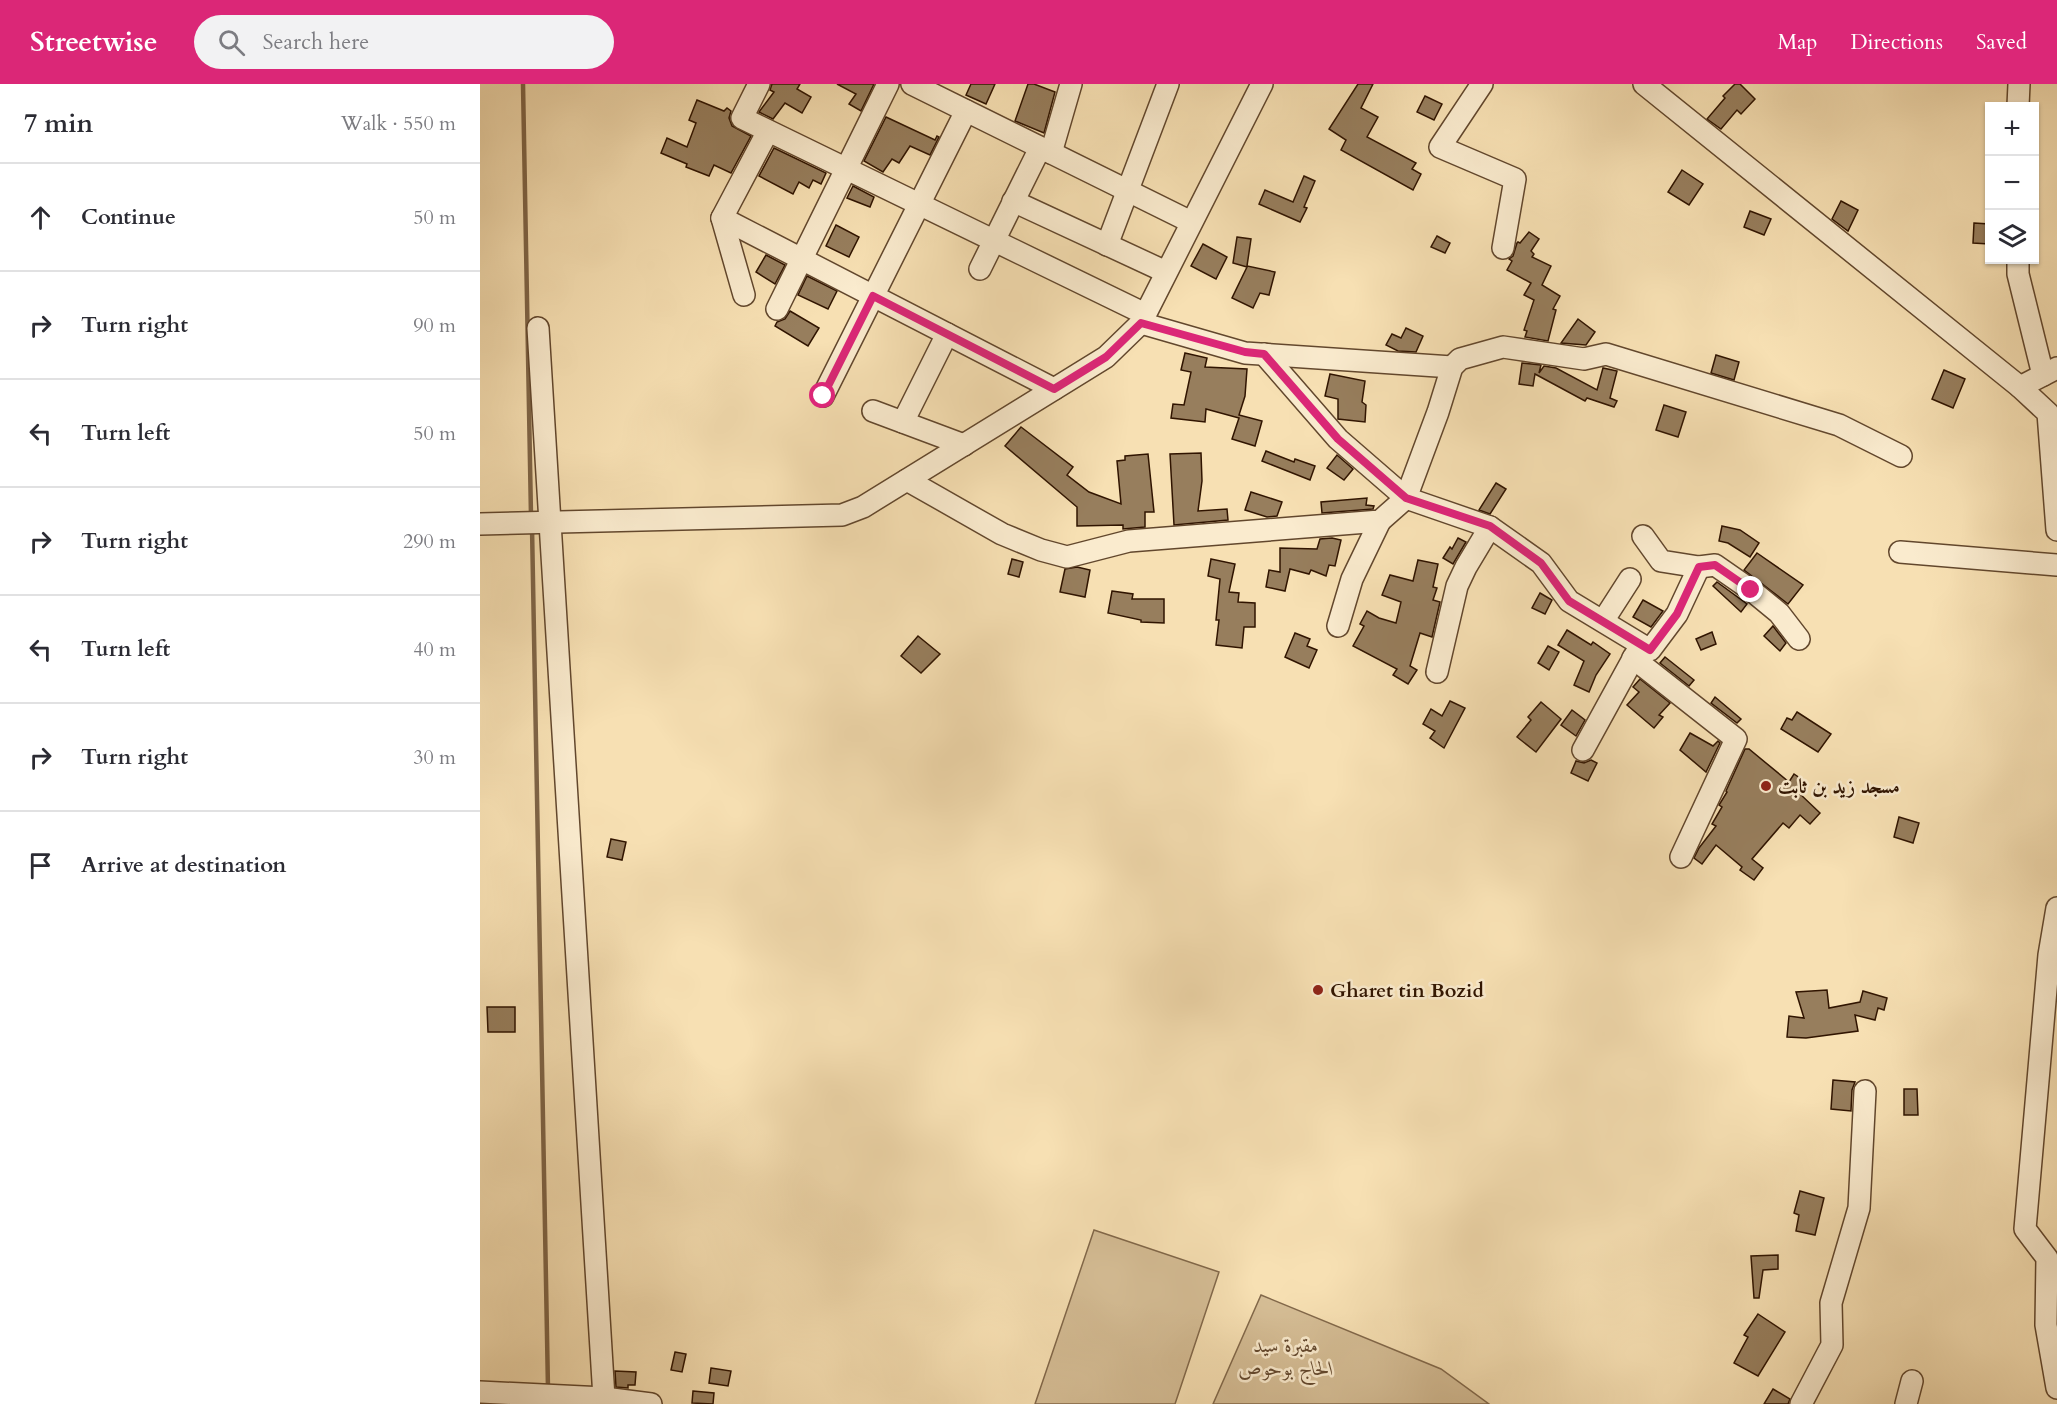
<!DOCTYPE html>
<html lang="en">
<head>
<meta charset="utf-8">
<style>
	body { margin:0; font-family:Cardo,Amiri,serif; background:#f2f2f3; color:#2b2b33 }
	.controls { position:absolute; right:18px; top:18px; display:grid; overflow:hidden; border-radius:0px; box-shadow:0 2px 4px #0004 }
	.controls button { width:54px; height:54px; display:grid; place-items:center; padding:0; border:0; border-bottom:2px solid #e1e1e2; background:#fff; color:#2b2b33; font:30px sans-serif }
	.stop { position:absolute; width:18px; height:18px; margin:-14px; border:4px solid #db2777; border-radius:50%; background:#fff }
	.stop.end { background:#db2777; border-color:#fff; box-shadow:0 2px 6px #0008 }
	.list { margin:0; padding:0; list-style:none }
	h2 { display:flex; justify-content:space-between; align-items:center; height:78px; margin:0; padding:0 24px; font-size:26px }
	h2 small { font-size:20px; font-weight:400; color:#7c7c81 }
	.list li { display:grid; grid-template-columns:39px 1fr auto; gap:18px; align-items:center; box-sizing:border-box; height:108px; padding:0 24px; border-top:2px solid #e1e1e2 }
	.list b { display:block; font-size:22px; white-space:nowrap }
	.list em { font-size:20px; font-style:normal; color:#7c7c81 }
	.icon { flex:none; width:33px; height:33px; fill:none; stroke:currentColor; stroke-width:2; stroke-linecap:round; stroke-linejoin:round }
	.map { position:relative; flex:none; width:1577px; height:1320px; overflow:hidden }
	header { display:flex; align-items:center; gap:36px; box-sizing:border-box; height:84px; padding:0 30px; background:#db2777; color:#fff }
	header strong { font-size:28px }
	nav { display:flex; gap:33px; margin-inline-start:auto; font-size:21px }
	.search { width:420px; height:54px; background:#f2f2f3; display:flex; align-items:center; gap:15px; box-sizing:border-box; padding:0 21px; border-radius:33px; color:#7c7c81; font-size:22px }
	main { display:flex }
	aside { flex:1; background:#fff }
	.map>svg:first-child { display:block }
	.green { fill:#d5bd95; stroke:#82684a; stroke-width:1.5 }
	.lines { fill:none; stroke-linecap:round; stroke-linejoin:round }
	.stream { stroke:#7f6547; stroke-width:4.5 }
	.building { fill:#977e5d; stroke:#301400; stroke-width:1.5 }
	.minor-casing { stroke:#62472d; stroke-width:24 }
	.minor { stroke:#faebce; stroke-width:21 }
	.route { stroke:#db2777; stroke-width:8 }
	.poi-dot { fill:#8f2418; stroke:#faebce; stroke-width:2 }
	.labels { text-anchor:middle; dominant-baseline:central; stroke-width:5; stroke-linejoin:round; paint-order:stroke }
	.poi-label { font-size:20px; font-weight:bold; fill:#301400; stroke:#faebce; text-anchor:start }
	.park-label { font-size:20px; font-style:italic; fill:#62472d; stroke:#faebce }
</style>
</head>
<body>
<header>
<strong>Streetwise</strong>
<div class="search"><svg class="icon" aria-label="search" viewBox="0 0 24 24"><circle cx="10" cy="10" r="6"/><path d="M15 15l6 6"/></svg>Search here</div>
<nav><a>Map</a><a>Directions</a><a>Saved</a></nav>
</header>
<main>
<aside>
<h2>7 min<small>Walk · 550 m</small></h2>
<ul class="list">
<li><svg class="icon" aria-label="ahead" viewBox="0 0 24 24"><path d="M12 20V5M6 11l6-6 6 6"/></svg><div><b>Continue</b></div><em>50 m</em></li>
<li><svg class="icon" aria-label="right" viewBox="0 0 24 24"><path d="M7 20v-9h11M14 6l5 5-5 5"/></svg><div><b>Turn right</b></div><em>90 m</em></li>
<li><svg class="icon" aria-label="left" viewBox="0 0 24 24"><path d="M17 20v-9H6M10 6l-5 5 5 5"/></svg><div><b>Turn left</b></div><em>50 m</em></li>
<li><svg class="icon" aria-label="right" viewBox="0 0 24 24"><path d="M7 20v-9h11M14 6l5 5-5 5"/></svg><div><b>Turn right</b></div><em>290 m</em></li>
<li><svg class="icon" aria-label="left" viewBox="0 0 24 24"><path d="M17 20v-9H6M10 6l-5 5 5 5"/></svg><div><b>Turn left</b></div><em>40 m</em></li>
<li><svg class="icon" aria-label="right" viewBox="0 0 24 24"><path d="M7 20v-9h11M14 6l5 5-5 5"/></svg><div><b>Turn right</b></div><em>30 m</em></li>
<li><svg class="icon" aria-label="arrive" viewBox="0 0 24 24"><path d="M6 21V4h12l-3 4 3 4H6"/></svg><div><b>Arrive at destination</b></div></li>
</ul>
</aside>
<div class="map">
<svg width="1577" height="1320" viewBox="0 0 1577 1320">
	<rect width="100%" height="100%" fill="#f7e0b3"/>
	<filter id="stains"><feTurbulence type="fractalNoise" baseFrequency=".00333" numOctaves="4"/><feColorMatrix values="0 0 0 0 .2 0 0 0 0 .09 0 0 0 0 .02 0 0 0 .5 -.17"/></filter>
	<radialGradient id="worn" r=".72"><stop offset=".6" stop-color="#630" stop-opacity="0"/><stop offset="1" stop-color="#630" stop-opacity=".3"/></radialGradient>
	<!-- green -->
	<g class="green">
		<path d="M614 1146 739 1188 695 1320H555Z"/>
		<path d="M781 1211 961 1285 1009 1320H733Z"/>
	</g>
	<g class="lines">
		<!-- stream -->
		<g class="stream">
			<path d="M43 0 51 432"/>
			<path d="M52 443 68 1305"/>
		</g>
	</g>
	<!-- building -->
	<g class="building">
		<path d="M292 0H320L317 5 331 13 322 29 305 19 293 35 279 28 294 8 290 6Z"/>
		<path d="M357 0H394L381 27 369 20 376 10Z"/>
		<path d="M491 0H515L506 20 486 11Z"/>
		<path d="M548 0H554L575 8 564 49 535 37Z"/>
		<path d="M878 0H893L881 24 898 33 887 53 936 79 932 85 941 90 933 106 861 66 866 56 849 45Z"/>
		<path d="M1255 0H1260L1275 15 1261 30 1257 26 1241 45 1227 35 1245 14 1243 12Z"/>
		<path d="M945 12 962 20 954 36 937 28Z"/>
		<path d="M217 16 244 27 247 24 251 27 249 34 252 42 271 52 251 89 234 81 229 92 206 83 207 80 181 69 187 54 207 63 216 39 209 36Z"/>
		<path d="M406 33 455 56 457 52 459 53 450 71 430 62 419 79 412 75 403 88 384 77Z"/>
		<path d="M294 64 346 89 341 100 333 96 329 104 319 98 313 110 279 92Z"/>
		<path d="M1202 86 1223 100 1209 121 1188 108Z"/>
		<path d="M824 92 835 97 824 123 827 124 820 138 779 120 785 106 813 118Z"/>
		<path d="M373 102 394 113 390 123 367 114Z"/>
		<path d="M1361 117 1378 126 1368 147 1352 135Z"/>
		<path d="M1270 127 1291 135 1284 151 1264 143Z"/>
		<path d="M1494 139 1509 140V160L1493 159Z"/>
		<path d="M356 141 379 153 369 173 346 162Z"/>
		<path d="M1049 148 1059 155 1051 167 1054 170 1052 173 1071 182 1062 201 1080 212 1073 225 1076 226 1068 257 1045 253 1047 247 1044 246 1054 216 1044 211 1051 199 1027 186 1032 177 1029 175 1033 172 1037 159 1038 158 1040 159Z"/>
		<path d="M957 152 970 159 965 169 951 163Z"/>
		<path d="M757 153 771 155 767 182 795 188 789 211 780 209 773 224 752 214 767 183 753 179Z"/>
		<path d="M723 160 747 173 736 195 711 182Z"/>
		<path d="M286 171 305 181 295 200 276 188Z"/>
		<path d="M327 192 357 207 348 225 318 211Z"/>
		<path d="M310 227 339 244 328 262 295 242 297 238 305 235Z"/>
		<path d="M1098 235 1115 248 1106 261 1081 259Z"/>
		<path d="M926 244 943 252 936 268 918 267 906 261 912 250 921 254Z"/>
		<path d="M705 269 727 274 725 283 767 285 765 312 759 331 782 337 775 362 752 355 759 334 726 325 725 338 691 334 693 320 704 321 711 288 701 286Z"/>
		<path d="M1236 271 1259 278 1254 296 1231 289Z"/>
		<path d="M1042 279 1061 281 1059 289 1064 282 1076 284 1117 306 1123 284 1137 287 1130 314 1137 317 1134 323 1107 314 1105 317 1055 290 1053 302 1039 300Z"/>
		<path d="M1464 286 1485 295 1473 324 1452 315Z"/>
		<path d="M850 290 885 297 882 318 886 321 885 338 858 335V315L845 312Z"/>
		<path d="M1184 321 1206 328 1198 353 1176 346Z"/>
		<path d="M541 343 593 383 587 391 609 408 641 420 637 377 645 376V372L668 370 674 428H665V443L643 445V441L597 442V423L525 362Z"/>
		<path d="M786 367 814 378 815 375 835 382 830 396 782 377Z"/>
		<path d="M721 369 722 397 718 427 747 425 748 436 694 441 690 370Z"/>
		<path d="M857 371 873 385 864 396 847 384Z"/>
		<path d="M1016 399 1026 405 1010 430 999 426Z"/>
		<path d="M771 408 802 418 797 432 787 433 765 426Z"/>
		<path d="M887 414 886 421 894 422 893 425 842 429 841 418Z"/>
		<path d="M1242 442 1260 446 1279 459 1270 473 1248 459 1239 457Z"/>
		<path d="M852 454 861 456 855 482 849 481 846 492 831 486 829 490 810 485 805 507 786 503 789 486 800 488V464L837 465 840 455Z"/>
		<path d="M978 454 986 458 973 480 963 474 970 463 972 465Z"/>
		<path d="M1277 469 1323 501 1308 520 1264 486Z"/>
		<path d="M532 475 543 478 539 493 528 490Z"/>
		<path d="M731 475 755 480 749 508 759 509 758 518 775 519V543H764L762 564 736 561 739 536H736L740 495 728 492Z"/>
		<path d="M938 476 958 480 953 503 957 504 953 516 960 518 952 553 940 549 930 582 937 586 928 600 913 591 917 585 873 562 884 542 880 540 887 527 899 534 916 539 921 518 902 511 910 491 933 497Z"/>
		<path d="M597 483 610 486 605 513 580 508 585 485Z"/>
		<path d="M1237 498 1267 520 1261 528 1233 502Z"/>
		<path d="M632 507 653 510 652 515H684V539L661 538V536L628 529Z"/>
		<path d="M1060 509 1072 516 1065 530 1052 524Z"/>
		<path d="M1163 516 1183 527 1171 543 1153 533Z"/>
		<path d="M1293 542 1306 559 1300 567 1284 552Z"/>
		<path d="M1087 546 1111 561 1113 558 1130 570 1116 591 1109 608 1094 601 1104 577 1078 561Z"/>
		<path d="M1232 548 1236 560 1221 566 1216 555Z"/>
		<path d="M815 549 830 555 827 562 837 566 829 584 805 573Z"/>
		<path d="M438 552 460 570 441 589 421 572Z"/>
		<path d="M1068 562 1079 568 1069 586 1058 579Z"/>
		<path d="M1185 573 1214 596 1209 602 1180 579Z"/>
		<path d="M1160 595 1190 619 1179 631 1183 633 1174 644 1147 621 1159 608 1153 603Z"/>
		<path d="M1235 613 1261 635 1257 639 1231 619Z"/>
		<path d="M970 617 985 624 964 664 950 654 955 647 943 640 951 625 962 632Z"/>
		<path d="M1061 618 1081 635 1056 668 1037 653 1051 636 1048 633Z"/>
		<path d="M1092 626 1105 636 1096 652 1081 641Z"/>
		<path d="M1317 628 1351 650 1338 668 1301 645 1307 634 1312 636Z"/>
		<path d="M1210 649 1233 662 1238 657 1240 659 1226 688 1200 666Z"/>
		<path d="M1265 665H1269L1309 698 1314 690 1327 699 1320 710 1340 729 1330 740 1320 731 1309 744 1303 739 1272 775 1283 784 1274 796 1260 786 1262 783 1236 761 1222 780 1214 774 1219 764 1236 742 1232 740 1242 723 1239 721 1247 708 1246 707Z"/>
		<path d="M1111 676 1117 679 1108 697 1091 689 1096 677 1104 679Z"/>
		<path d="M1419 733 1439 739 1433 759 1414 753Z"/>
		<path d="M131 755 146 758 142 776 127 773Z"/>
		<path d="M1347 906 1349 924 1380 918 1383 907 1407 914 1404 926 1398 924 1395 936 1375 931 1378 947 1326 954 1307 953 1309 932 1324 934 1316 908Z"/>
		<path d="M7 923H35V948H8Z"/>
		<path d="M1353 996 1375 998 1372 1006 1371 1027 1351 1025Z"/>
		<path d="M1424 1005H1437L1438 1031H1424Z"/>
		<path d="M1320 1107 1344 1114 1335 1151 1316 1147 1319 1131 1314 1129Z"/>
		<path d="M1298 1171V1185L1283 1186 1279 1214H1274L1271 1172Z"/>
		<path d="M1278 1230 1305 1248 1278 1292 1254 1279 1268 1253 1264 1251Z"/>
		<path d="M195 1268 206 1270 202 1288 191 1286Z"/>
		<path d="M231 1284 251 1287 248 1302 229 1299Z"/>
		<path d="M135 1287 156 1288 155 1301H148V1304L136 1303Z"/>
		<path d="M1293 1305 1310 1315 1308 1320H1284Z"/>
		<path d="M213 1307 234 1309 233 1320 212 1319Z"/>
	</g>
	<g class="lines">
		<defs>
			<g id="minor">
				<path d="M279 0 262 34 665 230"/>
				<path d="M432 0 711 138"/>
				<path d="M1002 0 960 63 1035 95 1023 164"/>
				<path d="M1164 0 1540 303"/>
				<path d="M1538 22 1539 0"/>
				<path d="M571 69 591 0"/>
				<path d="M533 117 686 188"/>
				<path d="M242 134 574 305"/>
				<path d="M627 161 688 0"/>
				<path d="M1538 176V190L1563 291"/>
				<path d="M500 185 560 64"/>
				<path d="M264 211 242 134 288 47"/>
				<path d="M297 225 408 0"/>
				<path d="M661 239 765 269 972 283"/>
				<path d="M58 244 124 1314"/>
				<path d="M784 270 858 355 926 414 1010 443 1061 479 1089 517 1170 566 1197 530 1219 483"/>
				<path d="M1577 284 1540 303 1568 329 1577 446"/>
				<path d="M343 312 486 27"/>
				<path d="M393 327 484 361"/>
				<path d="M423 338 467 250"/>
				<path d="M427 396 522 450 561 466 587 473 649 457 900 437 926 414 958 328 972 283 980 275 1023 263 1104 275 1126 270 1359 341 1421 372"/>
				<path d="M0 440 362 431 383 423 626 273 661 239 782 0"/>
				<path d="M1163 452 1181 477 1219 483 1235 481 1271 506 1299 529 1319 555"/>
				<path d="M1420 468 1577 481"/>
				<path d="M1123 537 1150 495"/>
				<path d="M858 542 872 495 900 437"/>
				<path d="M1153 574 1256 655 1201 773"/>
				<path d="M957 588 977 502 986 483 1010 443"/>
				<path d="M1103 666 1159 564"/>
				<path d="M1577 824 1569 871 1545 1145 1567 1174 1566 1241 1577 1304"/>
				<path d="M0 1308 124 1314 171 1320"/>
				<path d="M1321 1320 1352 1261 1351 1219 1379 1124 1385 1007"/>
				<path d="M1426 1320 1432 1297"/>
			</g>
		</defs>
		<!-- minor casing -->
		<use href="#minor" class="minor-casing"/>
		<!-- minor -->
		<use href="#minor" class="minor"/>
	</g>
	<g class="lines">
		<!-- route -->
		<path class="route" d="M343 312 393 212 574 305 626 273 661 239 765 268 784 270 858 355 926 414 1010 442 1061 479 1089 517 1170 566 1197 530 1219 483 1235 481 1271 506"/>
	</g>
	<!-- markers -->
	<g class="poi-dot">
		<circle cx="1286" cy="702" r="6"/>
		<circle cx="838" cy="906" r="6"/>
	</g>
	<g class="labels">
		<!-- poi labels -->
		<g class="poi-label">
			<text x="1298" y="702">مسجد زيد بن ثابت</text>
			<text x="850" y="906">Gharet tin Bozid</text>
		</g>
		<!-- park labels -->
		<g class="park-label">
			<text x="806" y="1261">مقبرة سيد<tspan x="806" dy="23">الحاج بوحوص</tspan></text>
		</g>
	</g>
	<rect width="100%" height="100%" filter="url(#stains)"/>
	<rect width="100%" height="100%" fill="url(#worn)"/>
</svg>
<div class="controls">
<button>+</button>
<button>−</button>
<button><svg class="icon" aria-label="layers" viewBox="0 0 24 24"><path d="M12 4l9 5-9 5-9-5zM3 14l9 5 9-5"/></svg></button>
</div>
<div class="stop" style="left:343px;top:312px"></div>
<div class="stop end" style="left:1271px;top:506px"></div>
</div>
</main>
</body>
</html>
